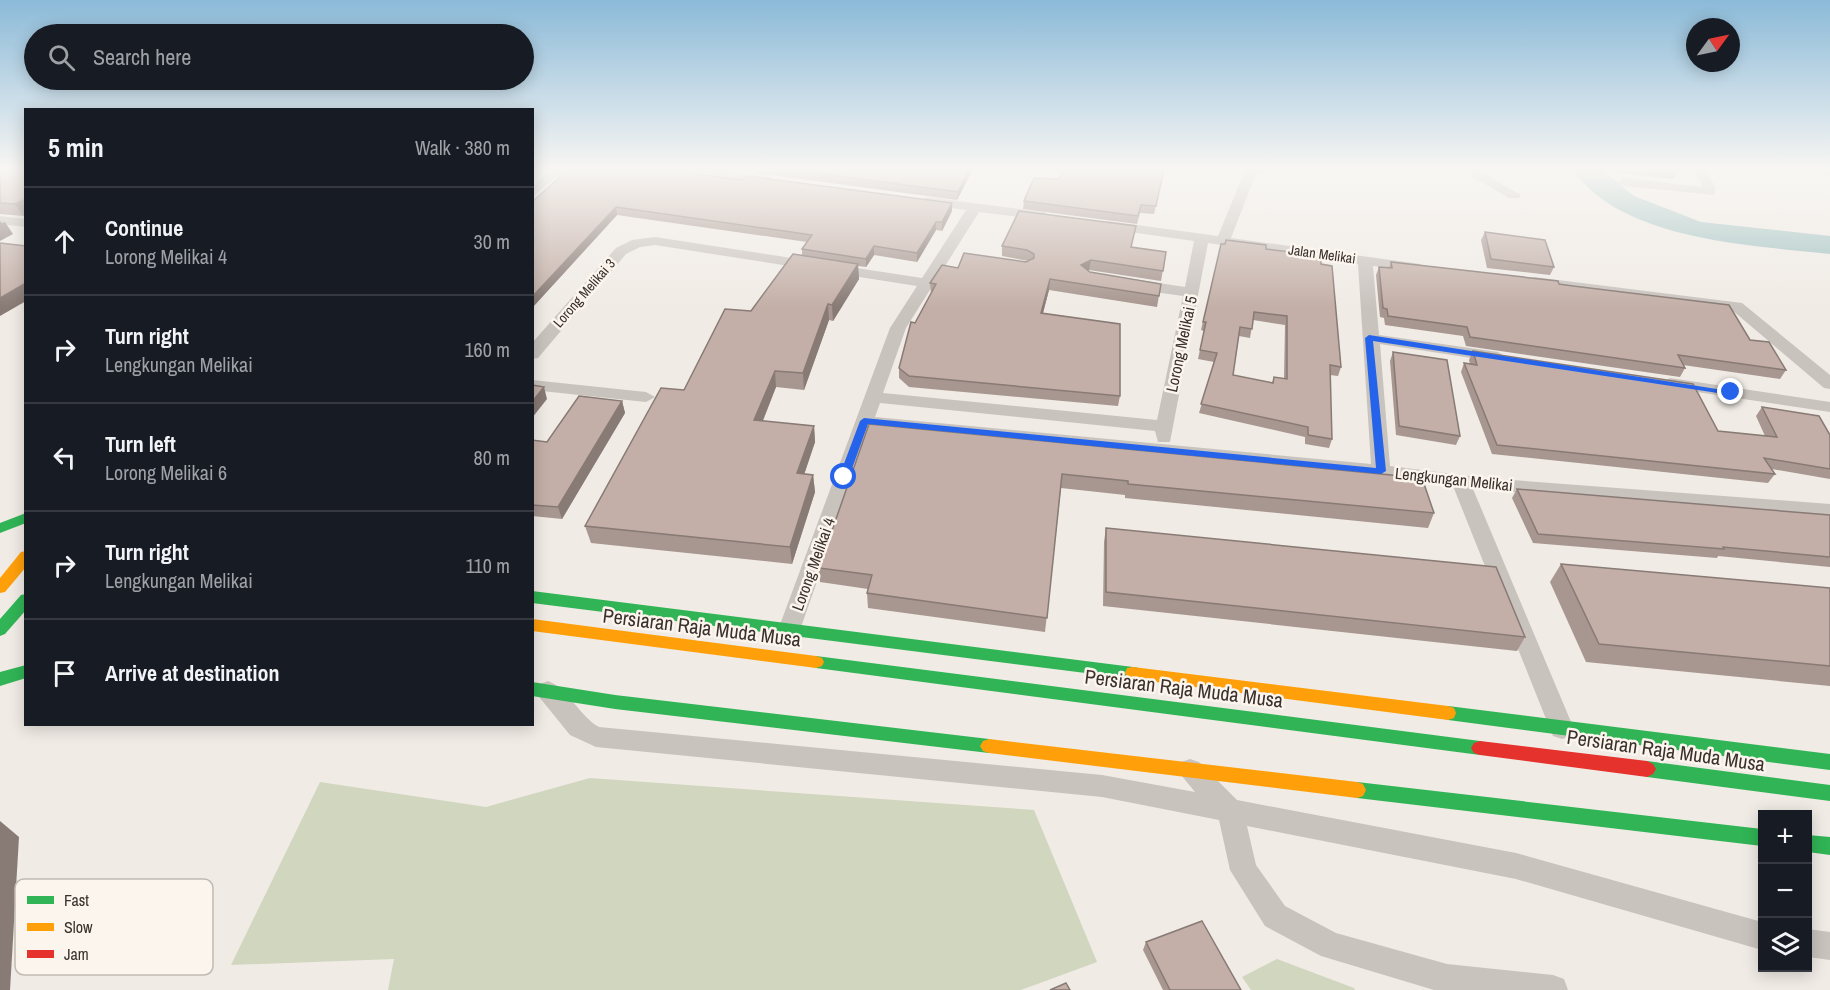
<!DOCTYPE html>
<html lang="en">
<head>
<meta charset="utf-8">
<style>
	body { margin:0; font-family:"Archivo Narrow",sans-serif; background:#242831; color:#f1f3f6 }
	.controls { position:absolute; right:18px; bottom:18px; display:grid; overflow:hidden; border-radius:0px; box-shadow:0 3px 15px #0003 }
	.controls button { width:54px; height:54px; display:grid; place-items:center; padding:0; border:0; border-bottom:2px solid #363941; background:#171b24; color:#f1f3f6; font:30px sans-serif }
	.compass { position:absolute; left:1686px; top:18px; width:54px; height:54px; border-radius:50%; background:#171b24; box-shadow:0 3px 15px #0003; rotate:57deg }
	.stop { position:absolute; width:18px; height:18px; margin:-14px; border:4px solid #2563eb; border-radius:50%; background:#fff }
	.stop.end { background:#2563eb; border-color:#fff; box-shadow:0 2px 6px #0008 }
	.list { margin:0; padding:0; list-style:none }
	h2 { display:flex; justify-content:space-between; align-items:center; height:78px; margin:0; padding:0 24px; font-size:26px }
	h2 small { font-size:20px; font-weight:400; color:#9ea1a6 }
	.list li { display:grid; grid-template-columns:39px 1fr auto; gap:18px; align-items:center; box-sizing:border-box; height:108px; padding:0 24px; border-top:2px solid #363941 }
	.list b { display:block; font-size:22px; white-space:nowrap }
	.list p { margin:0; font-size:20px; white-space:nowrap; color:#9ea1a6 }
	.list em { font-size:20px; font-style:normal; color:#9ea1a6 }
	.icon { flex:none; width:33px; height:33px; fill:none; stroke:currentColor; stroke-width:2; stroke-linecap:round; stroke-linejoin:round }
	.map { position:relative; flex:none; width:1830px; height:990px; overflow:hidden }
	.search { position:absolute; background:#171b24; box-shadow:0 3px 15px #0003; left:24px; top:24px; width:510px; height:66px; display:flex; align-items:center; gap:15px; box-sizing:border-box; padding:0 21px; border-radius:33px; color:#9ea1a6; font-size:22px }
	.panel { position:absolute; background:#171b24; box-shadow:0 3px 15px #0003; left:24px; top:108px; width:510px; height:618px; border-radius:0px }
	.map>svg:first-child { display:block }
	.green { fill:#d1d6bf }
	.lines { fill:none; stroke-linecap:round; stroke-linejoin:round }
	.river { fill:#a1c2c1; fill-rule:evenodd }
	.street { fill:#c9c3be; fill-rule:evenodd }
	.fast { fill:#30b455; fill-rule:evenodd }
	.slow { fill:#ff9f0a; fill-rule:evenodd }
	.jam { fill:#e5322d; fill-rule:evenodd }
	.wall { fill:#a89690; fill-rule:evenodd }
	.shaded-wall { fill:#887a75 }
	.building { fill:#c3afa7; stroke:#887a75; stroke-width:1.5; fill-rule:evenodd }
	.route { fill:#2563eb }
	.labels { text-anchor:middle; dominant-baseline:central; stroke-width:5; stroke-linejoin:round; paint-order:stroke }
	.far-street-label { font-size:14px; fill:#3b302b; stroke:#fbf5ee }
	.street-label { font-size:16px; fill:#3b302b; stroke:#fbf5ee }
	.near-street-label { font-size:20px; fill:#3b302b; stroke:#fbf5ee }
	.key { fill:#fbf5ee; stroke:#c1bab4; stroke-width:1.5 }
	.key-label { font-size:16px; fill:#3b302b }
</style>
</head>
<body>
<div class="map">
<svg width="1830" height="990" viewBox="0 0 1830 990">
	<rect width="100%" height="100%" fill="#f0ebe5"/>
	<!-- green -->
	<g class="green">
		<path d="M590 778 1034 810 1097 962 1021 990H388L394 959 231 965 320 782 486 807Z"/>
		<path d="M1277 959 1354 988 1355 990H1251L1242 977Z"/>
	</g>
	<g class="lines">
		<!-- river -->
		<path class="river" d="M1572 169H1601L1634 196 1701 222 1830 236V254C1751 245 1622 241 1572 169Z"/>
		<!-- street -->
		<g class="street">
			<path d="M552 169H566L532 197V186Z"/>
			<path d="M674 169H711L770 177 776 181 770 185 680 173Z"/>
			<path d="M1248 169H1271L1255 176 1231 238 1420 264 1422 267 1415 271 1373 266 1379 335 1498 352 1506 357 1498 362 1380 344 1390 466 1485 478 1830 504V518L1473 489 1574 729 1571 736 1562 739 1553 736 1550 729 1453 486 871 427 800 630 797 636 789 639 781 636 778 630 890 328 917 286 655 245 640 247 626 254 538 358 532 359V343L616 248 632 240 655 237 922 278 966 210 922 204 920 201 927 197 1044 212 1051 216 1044 220 979 212 906 328 883 393 1157 420 1183 296 1133 289 1125 284 1133 279 1185 287 1194 241 1108 229 1101 225 1108 221 1218 236 1243 175ZM1208 243 1358 264 1371 464 875 417 880 403 1155 431 1158 442H1170Z"/>
			<path d="M1459 169H1475L1521 195 1519 198H1509Z"/>
			<path d="M1693 169H1705L1716 188 1714 195 1624 186 1618 182 1624 178 1703 187Z"/>
			<path d="M1816 169H1830V176Z"/>
			<path d="M0 216 26 219V227L0 224Z"/>
			<path d="M1534 277 1742 303 1830 375V389L1824 388 1732 310 1529 284 1527 281Z"/>
			<path d="M1670 378 1830 402V412L1664 387 1661 383Z"/>
			<path d="M532 380 646 392 655 397 646 402 532 390Z"/>
			<path d="M548 681C569 689 579 716 599 727L1102 775 1195 792 1177 770 1181 762 1190 759 1199 762 1237 800 1516 853 1762 922V950L1516 879 1247 826 1256 865 1285 906 1336 933 1447 964 1553 975 1564 979 1568 990H1434L1321 956 1265 926 1230 870 1219 820 1102 797 596 747 570 735 540 698 536 691 540 684Z"/>
			<path d="M1808 929 1830 932V960L1808 957Z"/>
		</g>
		<!-- fast -->
		<g class="fast">
			<path d="M26 513V523L0 533V523Z"/>
			<path d="M532 591 1133 667 1139 668 1141 673 1139 678 1133 679 532 603Z"/>
			<path d="M26 594V610L5 634 0 636V619L21 595Z"/>
			<path d="M816 656 1480 741 1486 743 1489 748 1486 753 1480 755 816 668 810 666 808 662 810 658Z"/>
			<path d="M26 665V678L0 686V672Z"/>
			<path d="M532 682 615 695 989 739 995 741 998 746 995 751 989 753 615 709 532 696Z"/>
			<path d="M1448 706 1830 754V770L1448 720 1442 718 1440 713 1442 708Z"/>
			<path d="M1647 761 1830 785V801L1647 777 1641 774 1638 769 1641 764Z"/>
			<path d="M1357 782 1762 829V846L1357 798 1351 796 1348 790 1351 784Z"/>
			<path d="M1808 835 1830 837V855L1808 852Z"/>
		</g>
		<!-- slow -->
		<g class="slow">
			<path d="M26 551V567L5 592 0 593V578L21 552Z"/>
			<path d="M532 619 816 656 822 658 824 662 822 666 816 668 532 631Z"/>
			<path d="M1133 667 1448 706 1454 708 1456 713 1454 718 1448 720 1133 679 1127 678 1125 673 1127 668Z"/>
			<path d="M989 739 1357 782 1363 784 1366 790 1363 796 1357 798 989 753 983 751 980 746 983 741Z"/>
		</g>
		<!-- jam -->
		<path class="jam" d="M1480 741 1647 761 1653 764 1656 769 1653 774 1647 777 1480 755 1474 753 1471 748 1474 743Z"/>
	</g>
	<!-- wall -->
	<g class="wall">
		<path d="M0 169 23 216 0 214Z"/>
		<path d="M756 169H973L957 200 756 173Z"/>
		<path d="M1164 169 1154 214 1140 213 1137 224 1023 209 1024 201 1059 179Z"/>
		<path d="M1611 169H1677L1678 171 1674 179 1612 172Z"/>
		<path d="M699 174 952 211 942 231 936 230 917 262 874 255 866 267 858 266 859 279 833 321 829 320 804 390 776 387 763 421 814 426 815 442 804 474 813 475 815 492 792 564 591 543 585 526 684 390 751 311 802 255V249L807 242 617 215 532 308V202Z"/>
		<path d="M1136 226 1131 247 1166 252 1161 281 1089 270H1088L1090 272 1161 284 1157 307 1049 290 1043 313 1120 396 1118 406 909 387 899 378V368L915 323 931 294 930 283 958 268 1026 262 1028 261 1002 256V246Z"/>
		<path d="M1485 232 1554 267 1550 275 1487 268 1481 240Z"/>
		<path d="M1221 244 1266 249 1321 264 1341 367 1338 376 1330 375 1332 439 1329 448 1305 444V437L1199 413 1214 362 1198 359 1204 331 1201 330ZM1253 320 1285 325 1284 379 1274 377 1272 383 1233 375 1239 336 1250 338Z"/>
		<path d="M1391 262 1559 284 1750 340 1786 370 1780 379 1683 365 1685 368 1680 377 1466 346 1463 336 1385 325 1384 318 1380 317 1376 275 1379 267 1389 268Z"/>
		<path d="M1473 351 1718 431 1765 436 1756 416 1762 407 1830 435V479L1772 469 1775 474 1768 483 1492 454 1461 372 1464 363 1470 364 1469 360Z"/>
		<path d="M1393 352 1460 436 1456 445 1396 435 1390 361Z"/>
		<path d="M622 401 625 413 562 519 532 516V440L547 442Z"/>
		<path d="M869 424 1434 513 1428 528 1125 498V495L1061 488 1045 632 868 608 867 593 868 589 820 582 819 568Z"/>
		<path d="M1517 489 1830 515V567L1718 556 1717 558 1533 543 1512 498Z"/>
		<path d="M1106 528 1525 637 1517 651 1103 606 1104 542Z"/>
		<path d="M1561 564 1830 588V686L1586 662 1550 582Z"/>
		<path d="M1146 942 1241 990H1163L1143 950Z"/>
	</g>
	<!-- shaded-wall -->
	<g class="shaded-wall">
		<path d="M969 169H973L957 200 958 192Z"/>
		<path d="M26 199V215L23 216 15 204Z"/>
		<path d="M952 203V211L942 231V222Z"/>
		<path d="M616 207 617 215 532 308V297Z"/>
		<path d="M0 221 2 223 5 222 13 234 0 241Z"/>
		<path d="M936 222V230L917 262V253Z"/>
		<path d="M874 246V255L866 267V259Z"/>
		<path d="M1091 260 1089 270 1080 275 1081 265Z"/>
		<path d="M858 264 859 279 833 321 832 305Z"/>
		<path d="M1050 279 1049 290 1040 324 1041 313Z"/>
		<path d="M26 283V301L0 316V298Z"/>
		<path d="M828 304 829 320 804 390 803 373Z"/>
		<path d="M775 371 776 387 756 437 754 420Z"/>
		<path d="M544 387 547 399 532 418V402Z"/>
		<path d="M622 401 625 413 562 519 558 507Z"/>
		<path d="M814 426 815 442 799 490 797 473Z"/>
		<path d="M813 475 815 492 792 564 790 547Z"/>
		<path d="M0 821 19 837 10 990H0Z"/>
	</g>
	<!-- building -->
	<g class="building">
		<path d="M0 169 26 171V199L15 204 0 203Z"/>
		<path d="M569 169H692L698 170 694 174 743 180 746 176 952 203 942 222H936L917 253 874 246 866 259 802 249 812 235 616 207 532 297V202Z"/>
		<path d="M786 169H969L958 192Z"/>
		<path d="M1063 169H1164L1156 206 1141 205 1138 216 1024 201 1034 178 1059 179Z"/>
		<path d="M1019 211 1136 226 1131 247 1166 252 1163 271 1091 260 1081 265 1090 272 1161 284 1159 296 1050 279 1041 313 1120 324V396L909 376 899 368 911 322 915 323 936 284 930 283 942 265 958 268 964 253 1026 262 1034 258V254L1027 250 1002 246Z"/>
		<path d="M1485 232 1545 240 1554 267 1491 259Z"/>
		<path d="M1226 240 1266 245V249L1321 256V264L1332 266 1341 367 1330 365 1332 439 1308 435V427L1201 404 1217 353 1200 350 1206 322H1203L1221 244H1225ZM1254 312 1287 316V379L1274 377 1273 383 1233 375 1240 327 1252 329Z"/>
		<path d="M0 243 26 246V283L0 298Z"/>
		<path d="M793 254 858 264 832 305 828 304 803 373 775 371 754 420 814 426 797 473 813 475 790 547 585 526 661 388 684 390 725 309 751 311Z"/>
		<path d="M1391 262 1558 281 1559 284 1573 286 1729 305 1750 340 1769 342 1786 370 1678 355 1685 368 1470 337 1467 327 1388 316 1387 309 1383 308 1379 267 1392 268Z"/>
		<path d="M1473 351 1693 384 1718 431 1777 437 1762 407 1819 416 1830 435V469L1764 458 1775 474 1497 445 1464 363 1477 365Z"/>
		<path d="M1393 352 1447 360 1460 436 1399 426Z"/>
		<path d="M532 385 544 387 532 402Z"/>
		<path d="M579 396 622 401 558 507 532 505V440L547 442Z"/>
		<path d="M869 424 1422 478 1434 513 1128 484V481L1062 474 1047 618 867 593 872 575 819 568Z"/>
		<path d="M1517 489 1830 515V557L1723 547 1724 549 1538 534Z"/>
		<path d="M1106 528 1496 567 1525 637 1106 592Z"/>
		<path d="M1561 564 1830 588V666L1599 644Z"/>
		<path d="M1202 921 1241 990H1170L1146 942Z"/>
		<path d="M1066 983 1070 990H1050Z"/>
	</g>
	<!-- sky -->
	<linearGradient id="sky" x2="0" y2="1"><stop stop-color="#8bbad8"/><stop offset="0.55" stop-color="#f8f6f3"/><stop offset="1" stop-color="#f8f6f3" stop-opacity="0"/></linearGradient>
	<rect width="1830" height="308" fill="url(#sky)"/>
	<!-- route -->
	<path class="route" d="M1369 335 1736 392 1731 395 1373 341 1386 471 1381 474 868 424 849 477 844 480 839 477 860 421 864 418 1376 468 1365 338Z"/>
	<g class="labels">
		<!-- far-street labels -->
		<g class="far-street-label">
			<text transform="translate(1322 254) rotate(8)">Jalan Melikai</text>
			<text transform="translate(584 293) rotate(-49)">Lorong Melikai 3</text>
		</g>
		<!-- street labels -->
		<g class="street-label">
			<text transform="translate(1181 344) rotate(-78)">Lorong Melikai 5</text>
			<text transform="translate(1454 479) rotate(6)">Lengkungan Melikai</text>
			<text transform="translate(813 564) rotate(-70)">Lorong Melikai 4</text>
		</g>
		<!-- near-street labels -->
		<g class="near-street-label">
			<text transform="translate(702 627) rotate(7)">Persiaran Raja Muda Musa</text>
			<text transform="translate(1184 688) rotate(7)">Persiaran Raja Muda Musa</text>
			<text transform="translate(1666 750) rotate(8)">Persiaran Raja Muda Musa</text>
		</g>
	</g>
	<!-- legend -->
	<rect x="15" y="879" width="198" height="96" rx="9" class="key"/>
	<rect x="27" y="896" width="27" height="8" fill="#30b455"/>
	<rect x="27" y="923" width="27" height="8" fill="#ff9f0a"/>
	<rect x="27" y="950" width="27" height="8" fill="#e5322d"/>
	<g class="key-label">
		<text x="64" y="906">Fast</text>
		<text x="64" y="933">Slow</text>
		<text x="64" y="960">Jam</text>
	</g>
</svg>
<div class="controls">
<button>+</button>
<button>−</button>
<button><svg class="icon" aria-label="layers" viewBox="0 0 24 24"><path d="M12 4l9 5-9 5-9-5zM3 14l9 5 9-5"/></svg></button>
</div>
<svg class="compass" viewBox="-18 -18 36 36"><path d="M0-13l5 13h-10z" fill="#e53935"/><path d="M0 13l5-13h-10z" fill="#9ea1a6"/></svg>
<div class="stop" style="left:844px;top:477px"></div>
<div class="stop end" style="left:1731px;top:392px"></div>
<div class="search"><svg class="icon" aria-label="search" viewBox="0 0 24 24"><circle cx="10" cy="10" r="6"/><path d="M15 15l6 6"/></svg>Search here</div>
<section class="panel">
<h2>5 min<small>Walk · 380 m</small></h2>
<ul class="list">
<li><svg class="icon" aria-label="ahead" viewBox="0 0 24 24"><path d="M12 20V5M6 11l6-6 6 6"/></svg><div><b>Continue</b><p>Lorong Melikai 4</p></div><em>30 m</em></li>
<li><svg class="icon" aria-label="right" viewBox="0 0 24 24"><path d="M7 20v-9h11M14 6l5 5-5 5"/></svg><div><b>Turn right</b><p>Lengkungan Melikai</p></div><em>160 m</em></li>
<li><svg class="icon" aria-label="left" viewBox="0 0 24 24"><path d="M17 20v-9H6M10 6l-5 5 5 5"/></svg><div><b>Turn left</b><p>Lorong Melikai 6</p></div><em>80 m</em></li>
<li><svg class="icon" aria-label="right" viewBox="0 0 24 24"><path d="M7 20v-9h11M14 6l5 5-5 5"/></svg><div><b>Turn right</b><p>Lengkungan Melikai</p></div><em>110 m</em></li>
<li><svg class="icon" aria-label="arrive" viewBox="0 0 24 24"><path d="M6 21V4h12l-3 4 3 4H6"/></svg><div><b>Arrive at destination</b></div></li>
</ul>
</section>
</div>
</body>
</html>
